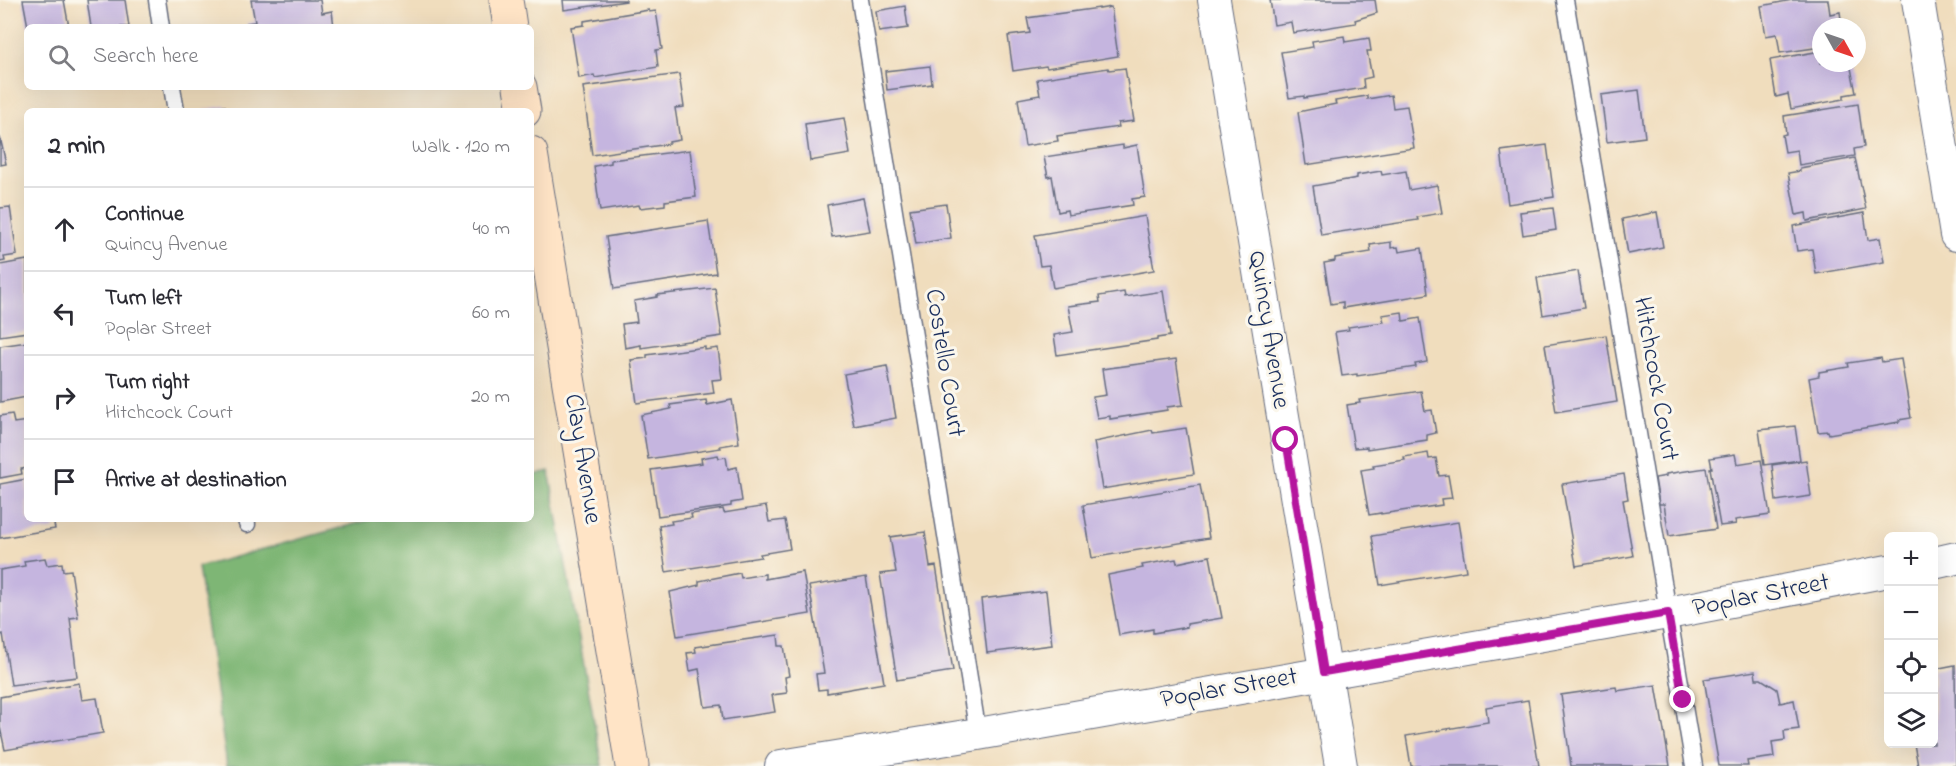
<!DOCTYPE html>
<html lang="en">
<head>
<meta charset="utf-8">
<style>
	body { margin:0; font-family:"Indie Flower",sans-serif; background:#f2f2f3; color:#2b2b33 }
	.controls { position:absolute; right:18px; bottom:18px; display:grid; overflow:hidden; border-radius:9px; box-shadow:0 6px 24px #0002 }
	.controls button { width:54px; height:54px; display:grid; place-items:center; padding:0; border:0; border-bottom:2px solid #e1e1e2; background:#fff; color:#2b2b33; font:30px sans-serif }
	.compass { position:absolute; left:1812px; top:18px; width:54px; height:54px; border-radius:50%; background:#fff; box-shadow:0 6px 24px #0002; rotate:130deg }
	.stop { position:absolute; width:18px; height:18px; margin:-14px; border:4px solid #b5179e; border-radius:50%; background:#fff }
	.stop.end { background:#b5179e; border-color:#fff; box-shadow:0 2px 6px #0008 }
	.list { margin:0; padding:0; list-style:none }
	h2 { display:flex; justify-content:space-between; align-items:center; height:78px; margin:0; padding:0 24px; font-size:26px }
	h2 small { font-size:20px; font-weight:400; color:#7c7c81 }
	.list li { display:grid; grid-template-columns:39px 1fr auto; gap:18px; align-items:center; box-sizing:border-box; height:84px; padding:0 24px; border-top:2px solid #e1e1e2 }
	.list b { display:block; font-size:22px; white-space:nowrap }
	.list p { margin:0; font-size:20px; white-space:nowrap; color:#7c7c81 }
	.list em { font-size:20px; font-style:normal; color:#7c7c81 }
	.icon { flex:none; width:33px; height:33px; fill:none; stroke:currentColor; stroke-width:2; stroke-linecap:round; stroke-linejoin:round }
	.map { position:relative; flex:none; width:1956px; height:766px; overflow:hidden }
	.search { position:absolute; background:#fff; box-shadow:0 6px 24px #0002; left:24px; top:24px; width:510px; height:66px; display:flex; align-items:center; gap:15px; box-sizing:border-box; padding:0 21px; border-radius:9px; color:#7c7c81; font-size:22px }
	.panel { position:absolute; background:#fff; box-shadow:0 6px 24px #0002; left:24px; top:108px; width:510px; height:414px; border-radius:9px }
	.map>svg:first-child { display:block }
	.forest { fill:#7eb674; stroke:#4c7269; stroke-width:1.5 }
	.building { fill:#c5b5df }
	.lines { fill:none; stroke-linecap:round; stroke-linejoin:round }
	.service-casing { stroke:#666c7f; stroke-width:19 }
	.minor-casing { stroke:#666c7f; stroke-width:34 }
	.secondary-casing { stroke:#666c7f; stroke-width:35 }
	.service { stroke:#fff; stroke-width:16 }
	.minor { stroke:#fff; stroke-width:32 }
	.secondary { stroke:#ffe4c6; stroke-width:33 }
	.route { stroke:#b5179e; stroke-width:8 }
	.labels { text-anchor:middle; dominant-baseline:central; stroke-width:6; stroke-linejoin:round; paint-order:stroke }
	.street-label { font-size:26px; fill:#1b2f5e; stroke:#fbf7ec }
</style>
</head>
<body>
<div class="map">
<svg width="1956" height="766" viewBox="0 0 1956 766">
	<rect width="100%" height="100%" fill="#fbf7ec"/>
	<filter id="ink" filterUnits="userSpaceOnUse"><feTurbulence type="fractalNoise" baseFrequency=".0167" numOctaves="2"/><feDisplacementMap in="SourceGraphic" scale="12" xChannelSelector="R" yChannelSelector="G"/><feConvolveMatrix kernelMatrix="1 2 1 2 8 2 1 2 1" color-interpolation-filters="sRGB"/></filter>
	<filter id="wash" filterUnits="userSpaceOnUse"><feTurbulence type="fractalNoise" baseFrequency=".008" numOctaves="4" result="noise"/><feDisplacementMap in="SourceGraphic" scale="24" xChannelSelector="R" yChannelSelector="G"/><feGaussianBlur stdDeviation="1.35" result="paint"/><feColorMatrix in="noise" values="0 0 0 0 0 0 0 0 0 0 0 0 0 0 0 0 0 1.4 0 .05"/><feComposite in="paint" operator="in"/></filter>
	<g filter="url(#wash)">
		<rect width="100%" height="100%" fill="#f0ddbd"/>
		<!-- forest -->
		<path class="forest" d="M549 471 602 766H227L198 567 373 519H531V476Z"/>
		<g id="blocks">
			<!-- building -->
			<g class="building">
				<path d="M23 0H64L69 27H28Z"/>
				<path d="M87 0H125L129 27H91Z"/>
				<path d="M251 0H320L322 13 332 11 334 27H248L247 23 255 22Z"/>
				<path d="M563 0H626V1L564 10Z"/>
				<path d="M1270 0H1375L1377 13 1355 20 1356 23 1293 33 1291 22 1274 25Z"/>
				<path d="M1792 0H1828L1830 14 1840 12 1842 27H1821V47L1780 53 1777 34 1766 36 1761 6Z"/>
				<path d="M905 6 908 28 879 32 876 11Z"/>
				<path d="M1111 7 1118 56 1047 68 1046 66 1013 71 1008 36 1030 33 1027 18 1099 8V9Z"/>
				<path d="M649 10V12L656 11 662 49 656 50 658 67 595 78 594 75 579 78 571 27 584 25V21Z"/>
				<path d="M1344 36 1345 42 1369 38 1371 51H1367L1372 77 1363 79 1364 88 1304 98V96L1289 98 1281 52 1313 47 1312 41Z"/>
				<path d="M1821 51V63H1850L1856 93 1844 95V99L1791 109 1788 94 1776 97 1770 60Z"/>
				<path d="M930 66 932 84 887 90 885 71Z"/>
				<path d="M1108 68 1109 70 1125 68 1134 121 1118 123 1119 127 1057 136 1058 141 1025 146 1018 99 1040 95 1037 79Z"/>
				<path d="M679 74 684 107 675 108 680 140 669 142V144L592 155 583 87Z"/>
				<path d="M1639 90 1645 137 1607 142 1601 95Z"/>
				<path d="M1391 95 1393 108 1407 106 1414 148 1306 165 1298 112 1336 104 1335 101 1367 96V99Z"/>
				<path d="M1858 104 1864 147 1854 149 1855 156 1799 165 1797 150 1785 152 1782 135 1786 134 1784 116Z"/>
				<path d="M225 106 226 111H205L204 110Z"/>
				<path d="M844 118 850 154 810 161 805 124Z"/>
				<path d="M0 137 6 164 0 165Z"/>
				<path d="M1123 145V148L1137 145 1145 197 1132 199 1133 205 1068 215 1067 210 1058 212 1052 176 1048 177 1044 157Z"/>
				<path d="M1547 145 1554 197 1508 204 1501 151Z"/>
				<path d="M690 150 696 197 665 201V205L640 208 639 205 600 211 594 166 611 163V160Z"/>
				<path d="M1855 158 1866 209 1807 221 1806 213 1796 215 1788 173 1800 171V168Z"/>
				<path d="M1381 171 1382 175 1406 171 1409 190 1437 185 1442 213 1417 217 1418 220 1321 235 1313 186 1357 178V175Z"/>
				<path d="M863 198 870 231 832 237 827 205Z"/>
				<path d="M946 204 951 238 916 244 910 209Z"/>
				<path d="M10 207 17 255 4 257 5 261 0 262V208Z"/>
				<path d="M1553 208 1556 230 1523 235 1520 212Z"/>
				<path d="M1657 212 1663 247 1628 254 1622 219Z"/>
				<path d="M1864 213 1868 240 1880 238 1884 262 1816 274 1812 249 1797 251 1793 226Z"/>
				<path d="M1145 216 1154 270 1053 288 1049 265 1040 266 1035 235Z"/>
				<path d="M708 221 716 273 614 289 606 237Z"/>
				<path d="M1391 242V248L1398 247 1399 252 1422 248 1428 294 1343 308V302L1331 304 1324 263 1335 261V258L1371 252 1370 245Z"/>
				<path d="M27 260V332L0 336V265Z"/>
				<path d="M1578 271 1584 308 1543 315 1537 278Z"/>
				<path d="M715 288 722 336 641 348V345L625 348 622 324 637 322 634 301 657 297V295Z"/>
				<path d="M1163 291 1170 336 1157 338V340L1057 355 1054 335 1073 332 1068 306 1100 302 1099 296 1124 292 1125 297Z"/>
				<path d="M1402 312 1403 321 1420 318 1427 362 1415 364 1416 367 1357 376V374L1342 376 1335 332 1349 330 1348 327 1384 322 1382 315Z"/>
				<path d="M1606 335 1617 402 1556 412 1545 345Z"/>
				<path d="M27 342V397L0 402V346Z"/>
				<path d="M705 347V350L718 348 722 379 712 380 714 393 637 403 631 360 647 358V355Z"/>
				<path d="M1881 358 1882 362 1901 359 1911 418 1899 420V422L1829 434 1828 431 1818 432 1809 378 1819 376V372L1849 367 1848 363Z"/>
				<path d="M1176 359 1183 405 1167 407V410L1110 419V416L1097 418 1093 397 1106 395 1102 369Z"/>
				<path d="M887 366 896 418 854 426 844 374Z"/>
				<path d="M1421 391 1425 411 1432 410 1436 433 1427 435V440L1367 449V447L1354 448 1347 405 1360 403 1359 400Z"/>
				<path d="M706 400 707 405 732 400 739 443 720 446 721 448 648 459 641 415 671 409 670 405Z"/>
				<path d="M12 414 14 423 27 421V468L21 469 22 474 0 478V416Z"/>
				<path d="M1795 426 1800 460 1764 465 1759 430Z"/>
				<path d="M1186 428 1194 474 1102 489 1094 442 1152 430 1153 433Z"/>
				<path d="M1428 453 1429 459 1436 458 1439 476 1448 475 1452 498 1441 499 1442 505 1381 514V513L1369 515 1361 470 1374 468 1373 465 1405 460 1404 457Z"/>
				<path d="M1735 454 1737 464 1761 460 1770 515 1735 520 1736 524 1720 526 1710 468H1712L1710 458Z"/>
				<path d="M718 455 719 458 726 457 728 469 737 467 742 501 731 503V506L658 516 651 470 702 463 701 458Z"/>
				<path d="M1806 460 1811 496 1776 501 1772 465Z"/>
				<path d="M1706 468 1716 529 1669 536 1664 504H1659L1655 478 1666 476V474Z"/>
				<path d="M1624 474 1628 499 1623 500 1633 556 1576 566 1562 484Z"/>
				<path d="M27 479V519H53L55 529 0 538V484Z"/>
				<path d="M1200 485 1209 538 1092 558 1083 505Z"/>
				<path d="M766 506 769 522 785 520 790 549 760 554 761 557 666 572 659 526 672 524 671 521 692 518 691 514 723 509 724 513Z"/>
				<path d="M1458 522 1466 571 1380 585 1372 536Z"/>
				<path d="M925 532 930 567 936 566 953 671 897 680 880 574 896 572 890 537Z"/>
				<path d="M1210 556 1222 618 1187 624V627L1153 633V629L1119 635 1108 575 1143 568 1142 565 1176 559 1177 563Z"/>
				<path d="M45 558 47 565 62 563 63 571 71 570 78 617 70 618 77 677 11 685 3 634 0 635V570L25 566 24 561Z"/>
				<path d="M803 572 810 614 677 636 670 592 699 585V581L740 573 741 578 765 574V579Z"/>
				<path d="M866 577 884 683 827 693V689L818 690 816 674 824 673 809 586Z"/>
				<path d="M1046 591 1052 645 987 653 981 599Z"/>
				<path d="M778 635 779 646H784L789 676 785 677 787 693 772 695 775 712 723 720 721 705 705 707 699 669 690 671 687 653 696 652 695 647Z"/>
				<path d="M1955 665 1956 766H1918L1914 744H1934V669Z"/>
				<path d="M1755 671 1756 679H1761L1777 689 1780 703 1794 700 1799 729 1784 731 1785 740 1772 742 1774 757 1747 761 1748 766H1719L1704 679Z"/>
				<path d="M79 683 82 700 97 698 103 733 5 750 0 727V697Z"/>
				<path d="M1656 685 1670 766H1571L1561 695 1616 687 1617 691Z"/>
				<path d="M1528 700 1539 766H1411L1406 736 1488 722 1486 707Z"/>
			</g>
		</g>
	</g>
	<g filter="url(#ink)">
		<use href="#blocks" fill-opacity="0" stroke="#666c7f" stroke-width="1.5"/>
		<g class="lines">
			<defs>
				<g id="service">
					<path d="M157 0 161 27"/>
					<path d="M860 0 978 734"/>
					<path d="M1565 0 1694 766"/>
					<path d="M172 87 176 111"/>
					<path d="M246 519 247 524"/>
				</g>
				<g id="minor">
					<path d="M1214 0 1341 766"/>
					<path d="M1918 0 1956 235"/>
					<path d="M1934 563 1956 558"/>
					<path d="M781 766 978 734 1668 613 1888 571"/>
				</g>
				<g id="secondary">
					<path d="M506 0 510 27"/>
					<path d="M520 87 524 111"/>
					<path d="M531 153 632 766"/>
				</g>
			</defs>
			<!-- service casing -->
			<use href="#service" class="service-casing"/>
			<!-- minor casing -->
			<use href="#minor" class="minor-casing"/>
			<!-- secondary casing -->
			<use href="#secondary" class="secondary-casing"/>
			<!-- service -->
			<use href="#service" class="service"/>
			<!-- minor -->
			<use href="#minor" class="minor"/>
			<!-- secondary -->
			<use href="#secondary" class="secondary"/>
		</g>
	</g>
	<g class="lines" filter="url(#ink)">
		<!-- route -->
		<path class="route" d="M1286 440 1324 672 1668 613 1683 700"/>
	</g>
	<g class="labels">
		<!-- street labels -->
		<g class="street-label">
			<text transform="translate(1268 330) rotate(81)">Quincy Avenue</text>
			<text transform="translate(944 363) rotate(81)">Costello Court</text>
			<text transform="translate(1655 379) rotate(80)">Hitchcock Court</text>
			<text transform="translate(582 459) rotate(81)">Clay Avenue</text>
			<text transform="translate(1761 596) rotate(-11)">Poplar Street</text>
			<text transform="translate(1229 689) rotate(-10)">Poplar Street</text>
		</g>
	</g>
</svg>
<div class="controls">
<button>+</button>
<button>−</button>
<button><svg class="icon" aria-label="locate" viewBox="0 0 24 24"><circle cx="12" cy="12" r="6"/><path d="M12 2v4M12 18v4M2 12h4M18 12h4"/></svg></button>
<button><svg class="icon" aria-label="layers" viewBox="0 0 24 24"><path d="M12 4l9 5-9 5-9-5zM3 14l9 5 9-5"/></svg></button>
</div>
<svg class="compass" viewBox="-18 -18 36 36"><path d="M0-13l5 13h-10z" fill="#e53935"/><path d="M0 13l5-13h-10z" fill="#7c7c81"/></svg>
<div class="stop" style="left:1286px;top:440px"></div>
<div class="stop end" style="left:1683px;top:700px"></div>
<div class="search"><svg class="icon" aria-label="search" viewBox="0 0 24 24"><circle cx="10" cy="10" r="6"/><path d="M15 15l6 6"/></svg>Search here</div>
<section class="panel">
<h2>2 min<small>Walk · 120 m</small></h2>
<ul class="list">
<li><svg class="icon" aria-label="ahead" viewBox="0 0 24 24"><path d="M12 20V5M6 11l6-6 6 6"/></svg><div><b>Continue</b><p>Quincy Avenue</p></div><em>40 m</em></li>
<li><svg class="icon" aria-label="left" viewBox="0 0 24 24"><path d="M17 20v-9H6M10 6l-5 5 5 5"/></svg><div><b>Turn left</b><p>Poplar Street</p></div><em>60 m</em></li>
<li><svg class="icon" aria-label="right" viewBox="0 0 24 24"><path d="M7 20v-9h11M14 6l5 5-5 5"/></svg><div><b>Turn right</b><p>Hitchcock Court</p></div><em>20 m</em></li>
<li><svg class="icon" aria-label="arrive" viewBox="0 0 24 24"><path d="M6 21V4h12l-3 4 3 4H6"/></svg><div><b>Arrive at destination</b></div></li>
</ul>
</section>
</div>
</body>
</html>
